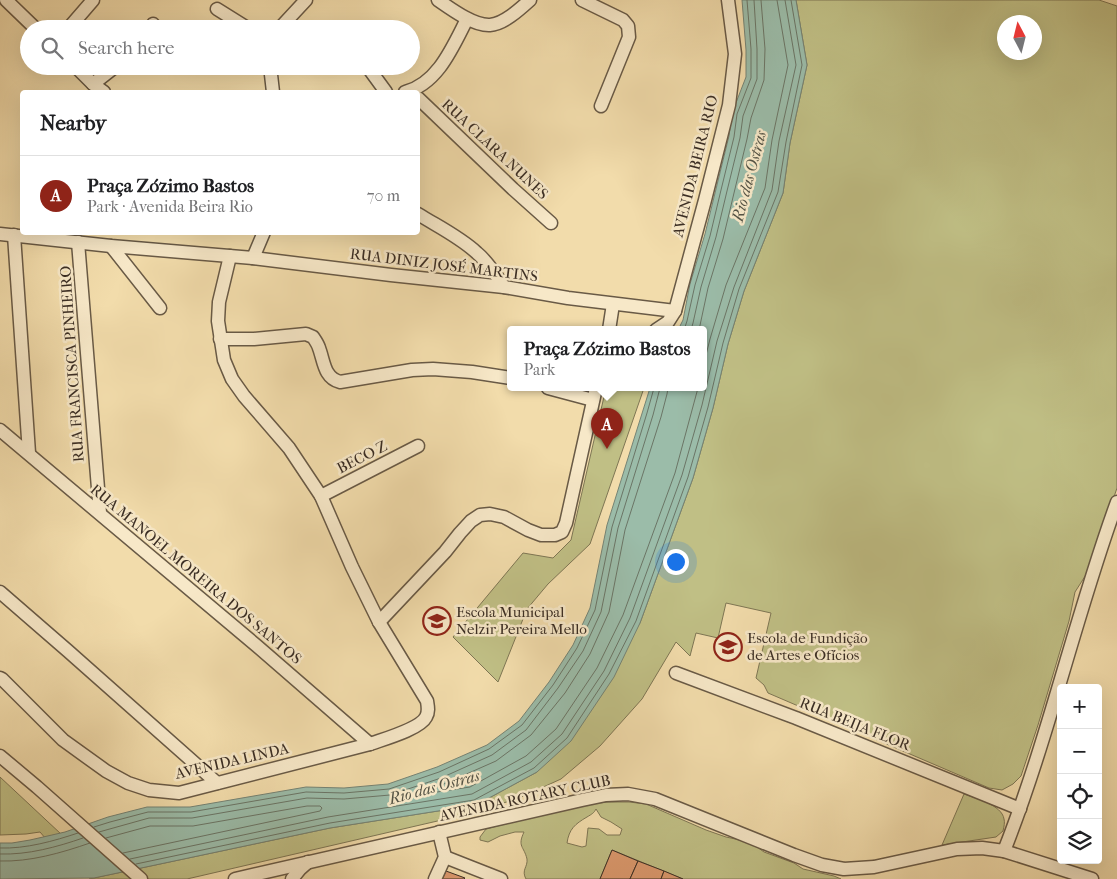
<!DOCTYPE html>
<html lang="en">
<head>
<meta charset="utf-8">
<style>
	body { margin:0; font-family:"IM FELL French Canon",serif; background:#f2f2f2; color:#202124 }
	.controls { position:absolute; right:15px; bottom:15px; display:grid; overflow:hidden; border-radius:5px; box-shadow:0 5px 20px #0002 }
	.controls button { width:45px; height:45px; display:grid; place-items:center; padding:0; border:0; border-bottom:1px solid #e0e0e0; background:#fff; color:#202124; font:25px sans-serif }
	.compass { position:absolute; left:997px; top:15px; width:45px; height:45px; border-radius:50%; background:#fff; box-shadow:0 5px 20px #0002; rotate:353deg }
	.you { position:absolute; left:675px; top:561px; width:18px; height:18px; margin:-12px; border:4px solid #fff; border-radius:50%; background:#1a73e8; box-shadow:0 0 0 8px #1a73e833 }
	.badge { display:grid; place-items:center; width:32px; height:32px; border-radius:50%; background:#8f2418; color:#fff; font-size:16px; font-weight:700 }
	.pin { position:absolute; translate:-50% -41px; filter:drop-shadow(0 1px 2px #0008) }
	.pin::after { content:''; position:absolute; top:26px; width:18px; height:15px; background:inherit; clip-path:polygon(0 0,100% 0,50% 100%) }
	.popup { position:absolute; left:507px; top:326px; width:200px; height:65px; box-sizing:border-box; display:grid; place-content:center; border-radius:5px; background:#fff; filter:drop-shadow(0 1px 4px #0005); font-size:16px; white-space:nowrap; color:#757577 }
	.popup b { font-size:19px; color:#202124 }
	.popup::after { content:''; position:absolute; left:50%; top:100%; margin-left:-10px; border:10px solid transparent; border-top-color:#fff }
	.list { margin:0; padding:0; list-style:none }
	h2 { display:flex; justify-content:space-between; align-items:center; height:65px; margin:0; padding:0 20px; font-size:21px }
	h2 small { font-size:16px; font-weight:400; color:#757577 }
	.list li { display:grid; grid-template-columns:32px 1fr auto; gap:15px; align-items:center; box-sizing:border-box; height:80px; padding:0 20px; border-top:1px solid #e0e0e0 }
	.list b { display:block; font-size:19px; white-space:nowrap }
	.list p { margin:0; font-size:16px; white-space:nowrap; color:#757577 }
	.list em { font-size:16px; font-style:normal; color:#757577 }
	.icon { flex:none; width:28px; height:28px; fill:none; stroke:currentColor; stroke-width:2; stroke-linecap:round; stroke-linejoin:round }
	.map { position:relative; flex:none; width:1117px; height:879px; overflow:hidden }
	.search { position:absolute; background:#fff; box-shadow:0 5px 20px #0002; left:20px; top:20px; width:400px; height:55px; display:flex; align-items:center; gap:12px; box-sizing:border-box; padding:0 18px; border-radius:28px; color:#757577; font-size:19px }
	.panel { position:absolute; background:#fff; box-shadow:0 5px 20px #0002; left:20px; top:90px; width:400px; height:145px; border-radius:5px }
	.map>svg:first-child { display:block }
	.green { fill:#c0bf85; stroke:#7e7654; fill-rule:evenodd }
	.water { fill:#9bbca9; stroke:#758374 }
	.lines { fill:none; stroke-linecap:round; stroke-linejoin:round }
	.shore { stroke:#6b7566; stroke-width:1 }
	.building { fill:#dc996e; stroke:#3b2e24 }
	.minor-casing { stroke:#695a46; stroke-width:15 }
	.minor { stroke:#f7e8c8; stroke-width:12 }
	.labels { text-anchor:middle; dominant-baseline:central; stroke-width:5; stroke-linejoin:round; paint-order:stroke }
	.street-label { font-size:15px; fill:#3b2e24; stroke:#f7e8c8 }
	.poi-label { font-size:15px; fill:#3b2e24; stroke:#f7e8c8; text-anchor:start }
	.water-label { font-size:16px; font-style:italic; fill:#535245; stroke:#f7e8c8 }
</style>
</head>
<body>
<div class="map">
<svg width="1117" height="879" viewBox="0 0 1117 879">
	<rect width="100%" height="100%" fill="#f2dcab"/>
	<filter id="stains"><feTurbulence type="fractalNoise" baseFrequency=".004" numOctaves="4"/><feColorMatrix values="0 0 0 0 .2 0 0 0 0 .09 0 0 0 0 .02 0 0 0 .5 -.17"/></filter>
	<radialGradient id="worn" r=".72"><stop offset=".6" stop-color="#630" stop-opacity="0"/><stop offset="1" stop-color="#630" stop-opacity=".3"/></radialGradient>
	<!-- green -->
	<g class="green">
		<path d="M796 0H1099L1117 6V488L1089 570 1075 592 1069 621 1038 725 1021 776 1013 784 1002 790 989 788 768 693 764 685 756 678 771 613 726 603 718 638 696 633 690 656 676 642 642 699 600 746 561 779 519 798 472 813 187 879H89L330 828 476 805 537 772 640 623 693 478 713 408 728 344 744 291 783 193 790 143 807 65ZM1004 22H1034V52H1004Z"/>
		<path d="M606 388H644L590 544 548 584 527 609 498 682 453 637 523 553 553 558 571 540Z"/>
		<path d="M0 777 61 834 46 839 40 832 26 834 0 835Z"/>
		<path d="M964 794C975 798 1002 805 1004 819 1005 822 1004 827 1003 831L996 837 942 845Z"/>
		<path d="M608 802H629L646 804 706 830 726 837 740 840 757 847 764 852 794 863 803 869 834 876 841 879H683L612 850 600 879H526C521 870 528 867 527 859 524 846 517 847 524 832H515L500 836 488 842 480 840V837L486 829 497 826 589 804ZM596 809 601 817 611 822 622 829 620 835H607L599 829 588 828 586 846 582 847 567 843C569 829 575 824 587 817 592 814 594 813 596 809Z"/>
	</g>
	<!-- water -->
	<path class="water" d="M742 0H796L797 6 807 65 790 143 783 193 744 291 728 344 713 408 693 478 640 623 614 677 571 741 537 772 476 805 330 828 94 878 0 879V843H12L30 840 65 832 108 817 147 807H190L306 787 344 788 388 784 437 767 487 745 519 721 549 682 573 645 590 608 607 525 650 388H703V330H678L683 320 690 284 705 234 729 136 732 113 746 77V50Z"/>
	<g class="lines">
		<!-- shore -->
		<g class="shore">
			<path d="M684 330 687 321 695 285 710 236 721 190 734 137 737 114 751 78V49L747 0"/>
			<path d="M691 330 693 323 701 287 716 237 727 191 740 138 743 116 757 79V49L754 0"/>
			<path d="M699 330 708 288 723 239 734 193 747 139 751 118 764 80 765 49 761 0"/>
			<path d="M703 367 710 339 726 285 765 188 772 140 788 65 777 0"/>
			<path d="M668 388 667 394 661 417 625 530 609 612 590 654 565 693 531 735 496 761 437 787 435 789 437 792 470 787 526 756 556 729 597 668 623 615 675 473 698 388"/>
			<path d="M94 827 110 822 148 812H191L306 792 344 793 389 789 439 772 489 749 522 725 553 685 577 648 595 610 612 527 647 413 654 388"/>
			<path d="M99 832 149 818H192L307 798 344 799 390 795 441 778 492 755 526 730 558 688 583 651 601 612 618 528 653 415 660 388"/>
			<path d="M106 838 150 826H193L307 806H320L322 808 320 811 123 853"/>
			<path d="M0 848C26 849 54 841 78 833"/>
			<path d="M0 854C28 855 57 847 83 838"/>
			<path d="M130 859 328 817 472 794 531 762 562 734 604 671 630 618 682 475 702 405 717 341 734 287 772 190 779 141 796 65 785 0"/>
			<path d="M0 861C30 862 61 853 90 843"/>
			<path d="M136 864 330 823 474 800 534 768 567 738 609 674 636 621 688 477 708 407 723 343 739 289 778 192 786 142 802 65 791 0"/>
		</g>
	</g>
	<!-- building -->
	<g class="building">
		<path d="M612 850 638 861 630 879H600Z"/>
		<path d="M638 861 664 871 661 879H630Z"/>
		<path d="M446 871 465 878 464 879H442Z"/>
		<path d="M664 871 683 879H661Z"/>
	</g>
	<g class="lines">
		<defs>
			<g id="minor">
				<path d="M6 0 36 29"/>
				<path d="M438 0C451 9 474 26 490 25 504 24 520 9 530 0"/>
				<path d="M582 0 623 20 628 26 629 37 601 106"/>
				<path d="M217 9 249 29"/>
				<path d="M68 29 93 0"/>
				<path d="M150 29 153 24"/>
				<path d="M279 29 306 0"/>
				<path d="M75 66 93 84 104 92"/>
				<path d="M270 66 273 92"/>
				<path d="M367 66 386 92"/>
				<path d="M93 84 116 66"/>
				<path d="M405 92C438 84 453 46 467 19"/>
				<path d="M418 98 513 189 551 223"/>
				<path d="M418 214C437 226 460 237 477 253 488 262 496 275 504 287"/>
				<path d="M0 234 111 246 253 258 391 275 504 287 568 298 675 311"/>
				<path d="M14 235 29 453"/>
				<path d="M78 242 100 513"/>
				<path d="M111 246 160 308"/>
				<path d="M253 258 264 232"/>
				<path d="M609 330 613 304"/>
				<path d="M656 330 668 322 675 311 705 200 729 105 735 54 728 0"/>
				<path d="M220 339H254L306 334 313 337C315 340 318 344 319 348 324 361 324 378 340 382L412 370 433 369 472 372 511 378"/>
				<path d="M548 388 593 400"/>
				<path d="M0 430 257 646 370 744"/>
				<path d="M321 496 418 446"/>
				<path d="M0 592 68 651 217 783"/>
				<path d="M379 622 445 552 460 533 471 521 480 515 490 514 504 517 528 530 541 535H555L562 532 566 523 596 388"/>
				<path d="M676 673 796 718 1020 809"/>
				<path d="M0 678 2 679 63 740 106 771 128 783 149 790 179 793 370 744C384 739 420 729 426 717 429 712 428 707 427 701L379 622 352 567 321 496 289 448 244 396 232 379 224 360 218 321 219 302 230 256"/>
				<path d="M0 756 37 787 141 879"/>
				<path d="M1004 851C1049 737 1075 617 1117 502"/>
				<path d="M445 857 501 879"/>
				<path d="M235 879 582 800 606 795 628 794 655 799 794 855 822 865 844 869 874 867 957 849 982 848 1004 851 1092 879"/>
				<path d="M292 879 300 869 308 862"/>
				<path d="M435 879 445 857 439 832"/>
			</g>
		</defs>
		<!-- minor casing -->
		<use href="#minor" class="minor-casing"/>
		<!-- minor -->
		<use href="#minor" class="minor"/>
	</g>
	<!-- icons -->
	<defs>
		<symbol id="school-ring" viewBox="-11 -11 22 22"><circle r="9.5" fill="#f7e8c8" stroke="#8f2418" stroke-width="1.5"/><path d="M0-5L7-2L0 1L-7-2ZM-4 1L0 2.5L4 1V4Q0 6-4 4Z" fill="#8f2418"/></symbol>
	</defs>
	<g fill-rule="evenodd">
		<use href="#school-ring" x="421" y="605" width="32" height="32"/>
		<use href="#school-ring" x="712" y="631" width="32" height="32"/>
	</g>
	<g class="labels">
		<!-- street labels -->
		<g class="street-label">
			<text transform="translate(495 149) rotate(43)">RUA CLARA NUNES</text>
			<text transform="translate(695 166) rotate(-76)">AVENIDA BEIRA RIO</text>
			<text transform="translate(444 265) rotate(7)">RUA DINIZ JOSÉ MARTINS</text>
			<text transform="translate(72 364) rotate(-94)">RUA FRANCISCA PINHEIRO</text>
			<text transform="translate(362 457) rotate(-27)">BECO Z</text>
			<text transform="translate(196 574) rotate(40)">RUA MANOEL MOREIRA DOS SANTOS</text>
			<text transform="translate(855 724) rotate(22)">RUA BEIJA FLOR</text>
			<text transform="translate(232 761) rotate(-13)">AVENIDA LINDA</text>
			<text transform="translate(525 798) rotate(-12)">AVENIDA ROTARY CLUB</text>
		</g>
		<!-- poi labels -->
		<g class="poi-label">
			<text x="456" y="612">Escola Municipal<tspan x="456" dy="17">Nelzir Pereira Mello</tspan></text>
			<text x="747" y="638">Escola de Fundição<tspan x="747" dy="17">de Artes e Ofícios</tspan></text>
		</g>
		<!-- water labels -->
		<g class="water-label">
			<text transform="translate(749 176) rotate(-75)">Rio das Ostras</text>
			<text transform="translate(434 787) rotate(-15)">Rio das Ostras</text>
		</g>
	</g>
	<rect width="100%" height="100%" filter="url(#stains)"/>
	<rect width="100%" height="100%" fill="url(#worn)"/>
</svg>
<div class="controls">
<button>+</button>
<button>−</button>
<button><svg class="icon" aria-label="locate" viewBox="0 0 24 24"><circle cx="12" cy="12" r="6"/><path d="M12 2v4M12 18v4M2 12h4M18 12h4"/></svg></button>
<button><svg class="icon" aria-label="layers" viewBox="0 0 24 24"><path d="M12 4l9 5-9 5-9-5zM3 14l9 5 9-5"/></svg></button>
</div>
<svg class="compass" viewBox="-18 -18 36 36"><path d="M0-13l5 13h-10z" fill="#e53935"/><path d="M0 13l5-13h-10z" fill="#757577"/></svg>
<div class="you"></div>
<div class="pin badge" style="left:607px;top:449px">A</div>
<div class="popup"><b>Praça Zózimo Bastos</b>Park</div>
<div class="search"><svg class="icon" aria-label="search" viewBox="0 0 24 24"><circle cx="10" cy="10" r="6"/><path d="M15 15l6 6"/></svg>Search here</div>
<section class="panel">
<h2>Nearby<small></small></h2>
<ul class="list">
<li><span class="badge">A</span><div><b>Praça Zózimo Bastos</b><p>Park · Avenida Beira Rio</p></div><em>70 m</em></li>
</ul>
</section>
</div>
</body>
</html>
